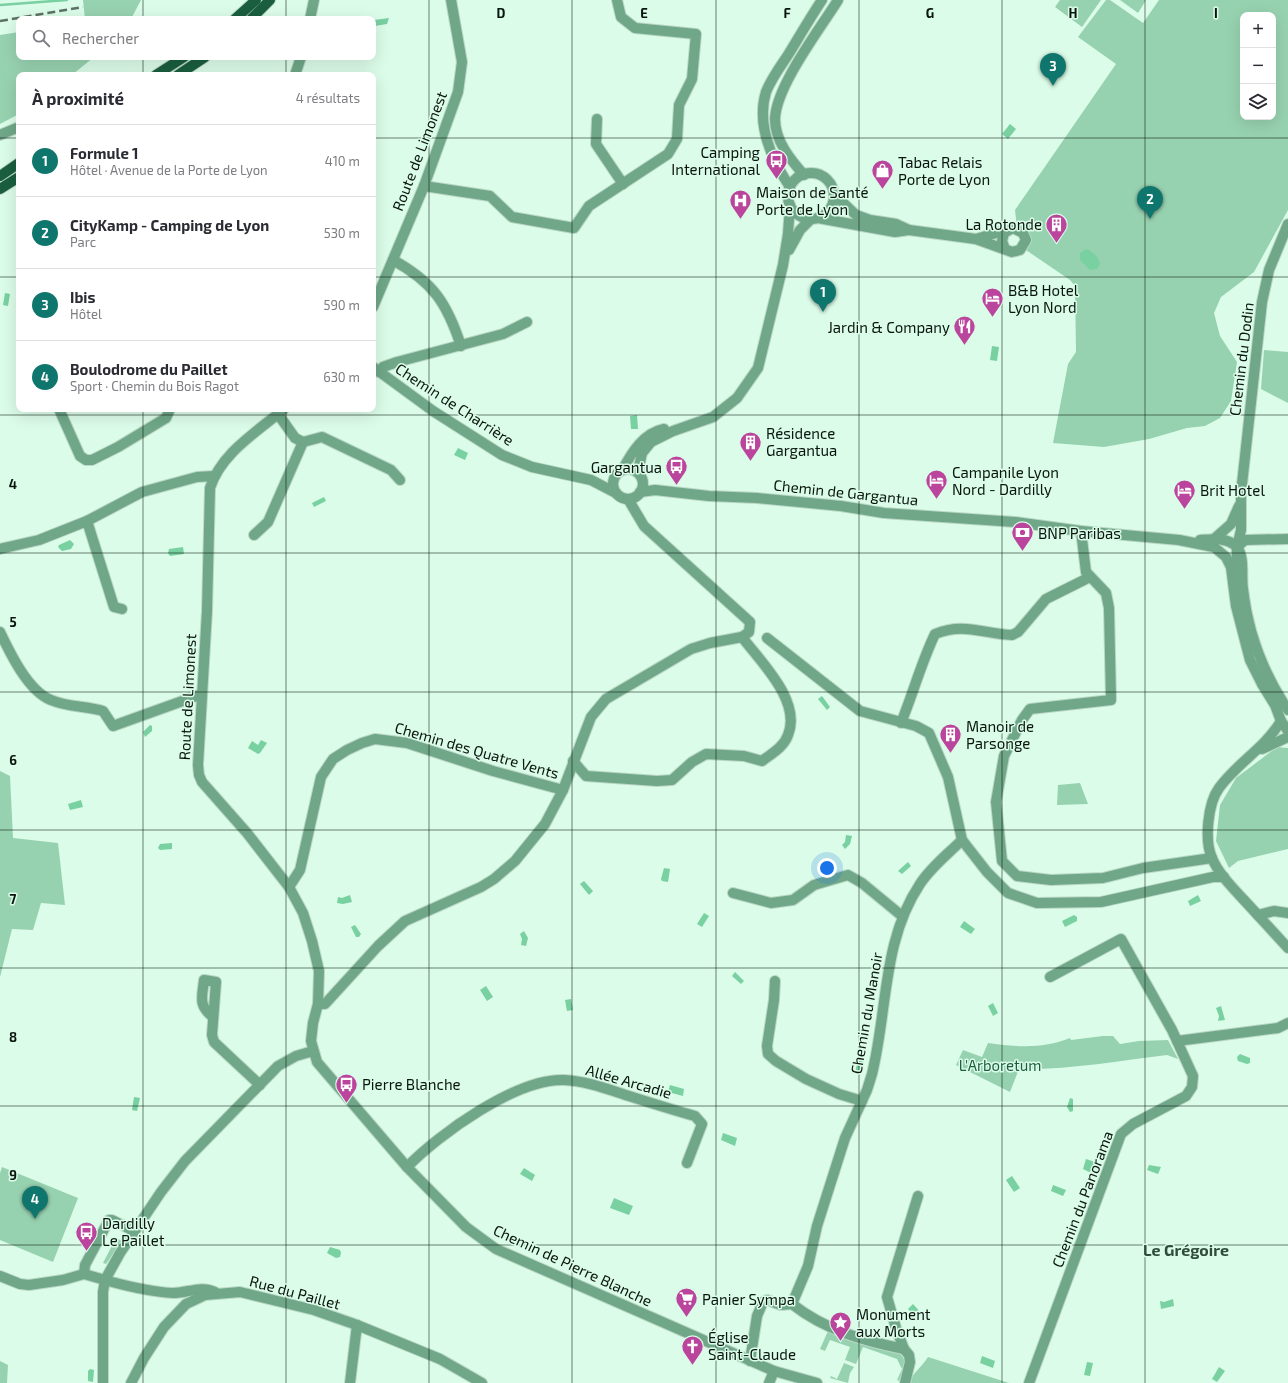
<!DOCTYPE html>
<html lang="fr">
<head>
<meta charset="utf-8">
<style>
	body { margin:0; font-family:"Exo 2",sans-serif; background:#f7f7f7; color:#2b2b33 }
	.controls { position:absolute; right:12px; top:12px; display:grid; overflow:hidden; border-radius:8px; box-shadow:0 4px 16px #0002 }
	.controls button { width:36px; height:36px; display:grid; place-items:center; padding:0; border:0; border-bottom:1px solid #e1e1e2; background:#fff; color:#2b2b33; font:20px sans-serif }
	.you { position:absolute; left:827px; top:868px; width:14px; height:14px; margin:-10px; border:3px solid #fff; border-radius:50%; background:#1a73e8; box-shadow:0 0 0 6px #1a73e833 }
	.badge { display:grid; place-items:center; width:26px; height:26px; border-radius:50%; background:#0f766e; color:#fff; font-size:13px; font-weight:700 }
	.pin { position:absolute; translate:-50% -33px; filter:drop-shadow(0 1px 2px #0008) }
	.pin::after { content:''; position:absolute; top:21px; width:14px; height:12px; background:inherit; clip-path:polygon(0 0,100% 0,50% 100%) }
	.list { margin:0; padding:0; list-style:none }
	h2 { display:flex; justify-content:space-between; align-items:center; height:52px; margin:0; padding:0 16px; font-size:17px }
	h2 small { font-size:13px; font-weight:400; color:#7c7c81 }
	.list li { display:grid; grid-template-columns:26px 1fr auto; gap:12px; align-items:center; box-sizing:border-box; height:72px; padding:0 16px; border-top:1px solid #e1e1e2 }
	.list b { display:block; font-size:15px; white-space:nowrap }
	.list p { margin:0; font-size:13px; white-space:nowrap; color:#7c7c81 }
	.list em { font-size:13px; font-style:normal; color:#7c7c81 }
	.icon { flex:none; width:22px; height:22px; fill:none; stroke:currentColor; stroke-width:2; stroke-linecap:round; stroke-linejoin:round }
	.map { position:relative; flex:none; width:1288px; height:1383px; overflow:hidden }
	.search { position:absolute; background:#fff; box-shadow:0 4px 16px #0002; left:16px; top:16px; width:360px; height:44px; display:flex; align-items:center; gap:10px; box-sizing:border-box; padding:0 14px; border-radius:8px; color:#7c7c81; font-size:15px }
	.panel { position:absolute; background:#fff; box-shadow:0 4px 16px #0002; left:16px; top:72px; width:360px; height:340px; border-radius:8px }
	.map>svg:first-child { display:block }
	.green { fill:#97d2b0; fill-rule:evenodd }
	.water { fill:#79d0a1 }
	.lines { fill:none; stroke-linecap:round; stroke-linejoin:round }
	.stream { stroke:#79d0a1; stroke-width:2.5 }
	.minor-casing { stroke:#b9d7c5; stroke-width:12 }
	.major-casing { stroke:#b9d7c5; stroke-width:12 }
	.minor { stroke:#6fa788; stroke-width:10 }
	.major { stroke:#1a5e3f; stroke-width:10 }
	.rail { stroke:#5e7266; stroke-width:2.5; stroke-dasharray:8 4; stroke-linecap:butt }
	.grid { fill:none; stroke:#09150e; stroke-width:1; stroke-opacity:0.55 }
	.labels { text-anchor:middle; dominant-baseline:central; stroke-width:3; stroke-linejoin:round; paint-order:stroke }
	.street-label { font-size:15px; fill:#09150e; stroke:#dbfce8 }
	.poi-label { font-size:15px; fill:#09150e; stroke:#dbfce8; text-anchor:start }
	.park-label { font-size:15px; fill:#1c5d3e; stroke:#dbfce8 }
	.neighbourhood-label { font-size:16px; font-weight:bold; fill:#304c3c; stroke:#dbfce8 }
	.grid-label { font-size:13px; text-anchor:middle; font-weight:bold; fill:#09150e; stroke:#dbfce8; stroke-width:3; stroke-linejoin:round; paint-order:stroke }
</style>
</head>
<body>
<div class="map">
<svg width="1288" height="1383" viewBox="0 0 1288 1383">
	<rect width="100%" height="100%" fill="#dbfce8"/>
	<!-- green -->
	<g class="green">
		<path d="M83 0H141L131 19H85Z"/>
		<path d="M1060 0H1101L1082 27 1055 7Z"/>
		<path d="M1106 0H1110L1143 23 1159 0H1288V210L1254 272 1221 297 1214 313 1220 336 1237 362 1231 401 1220 418 1205 426 1187 428 1149 439 1104 447 1053 443 1068 364 1076 352 1075 286 1070 280 1023 248 1017 228 1015 210 1116 64 1078 37ZM1243 15H1273V117H1243Z"/>
		<path d="M1120 0H1146L1138 13Z"/>
		<path d="M19 32V57H94L72 75H19V114L0 124V35Z"/>
		<path d="M1264 350 1288 352V403L1261 389Z"/>
		<path d="M1277 747 1288 748V849L1238 861 1229 868 1216 841 1220 805 1236 778Z"/>
		<path d="M0 771 10 776 13 838 58 843 65 905 41 903 33 930 12 929 0 977Z"/>
		<path d="M1080 783 1088 804 1057 805 1058 785Z"/>
		<path d="M1103 1036H1113L1120 1044 1139 1041 1168 1040 1178 1059 1167 1055C1118 1061 1068 1070 1019 1069L1010 1092 956 1065 963 1050 982 1057 988 1043C1015 1047 1044 1049 1070 1038L1071 1040Z"/>
		<path d="M2 1167 78 1198 53 1262 0 1240V1173Z"/>
		<path d="M116 1238 122 1241 106 1264 103 1263Z"/>
		<path d="M828 1331 900 1354C909 1362 903 1371 899 1381L897 1380 902 1369 897 1359 863 1347 856 1364 845 1360 850 1347 830 1340 825 1351 820 1349Z"/>
		<path d="M928 1357 1009 1383H909C913 1372 922 1367 928 1357Z"/>
		<path d="M0 1361 8 1365 7 1383H0Z"/>
		<path d="M844 1363 854 1367 850 1373 848 1383 830 1378 831 1376 837 1379Z"/>
	</g>
	<!-- water -->
	<g class="water">
		<path d="M389 18 387 24 375 26 374 20Z"/>
		<path d="M1010 124 1016 129 1008 139 1002 134Z"/>
		<path d="M1086 249C1092 251 1099 257 1100 264L1097 269 1090 270 1080 260V253Z"/>
		<path d="M5 293 10 294 8 306 3 305Z"/>
		<path d="M992 346 999 347 997 361 990 360Z"/>
		<path d="M637 415 638 429H631L630 416Z"/>
		<path d="M458 448 468 453 465 460 454 455Z"/>
		<path d="M324 497 326 501 314 507 312 503Z"/>
		<path d="M70 540 74 544 71 549 62 551 58 547 59 545Z"/>
		<path d="M183 547 184 554 170 556 168 553 169 549Z"/>
		<path d="M822 696 830 707 827 710 818 699Z"/>
		<path d="M150 725 152 726V731L145 737 143 732Z"/>
		<path d="M261 740 267 743 260 753 258 754 248 748 252 741 258 745Z"/>
		<path d="M81 800 83 807 70 810 68 804Z"/>
		<path d="M846 835 852 836 850 844 845 849 842 845 845 842Z"/>
		<path d="M172 843V849L160 850 158 848 160 844Z"/>
		<path d="M908 862 911 866 902 874 898 871Z"/>
		<path d="M664 868 670 869 668 882 662 881 661 879Z"/>
		<path d="M584 881 593 891 589 895 580 884Z"/>
		<path d="M350 895 352 902 343 904 337 903 338 897 342 898Z"/>
		<path d="M1198 895 1201 901 1190 906 1188 901Z"/>
		<path d="M704 913 709 916 702 927 697 924Z"/>
		<path d="M1074 915 1077 917V921L1065 927 1062 921Z"/>
		<path d="M964 921 975 929 971 934 960 927Z"/>
		<path d="M355 925 361 934 359 937H356L351 927Z"/>
		<path d="M524 931 528 938 526 946 521 945 522 939 520 934Z"/>
		<path d="M735 972 744 981 741 984 732 976Z"/>
		<path d="M486 986 493 997 487 1001 480 990Z"/>
		<path d="M571 999 573 1010 567 1011 565 1000Z"/>
		<path d="M993 1003 998 1013 993 1016 988 1006Z"/>
		<path d="M1221 1006 1225 1020 1218 1021 1219 1016 1216 1008Z"/>
		<path d="M1240 1054 1250 1058V1063L1247 1064 1238 1061 1237 1057Z"/>
		<path d="M858 1060 864 1062 861 1074 855 1072Z"/>
		<path d="M670 1085 684 1089 683 1096 668 1092Z"/>
		<path d="M134 1097 140 1098 137 1111 132 1110Z"/>
		<path d="M1070 1098 1073 1099V1111L1070 1112 1067 1107Z"/>
		<path d="M723 1133 737 1138 735 1146 721 1140Z"/>
		<path d="M1086 1159 1098 1163 1095 1169 1089 1172 1083 1169Z"/>
		<path d="M1149 1165 1161 1167 1158 1174 1147 1170Z"/>
		<path d="M524 1168 535 1175 532 1181 520 1174Z"/>
		<path d="M1012 1176 1020 1188 1014 1192 1006 1180Z"/>
		<path d="M1053 1185 1066 1190 1063 1196 1051 1191Z"/>
		<path d="M614 1198 633 1206 629 1215 610 1208Z"/>
		<path d="M330 1247 340 1250 341 1253 340 1257 336 1258 327 1253Z"/>
		<path d="M1173 1299 1174 1306 1161 1309 1160 1301 1164 1302Z"/>
		<path d="M913 1304 922 1314 916 1318 908 1309Z"/>
		<path d="M982 1356 995 1361 993 1368 980 1363Z"/>
		<path d="M1087 1362 1093 1363 1090 1376 1084 1375Z"/>
		<path d="M1219 1367 1225 1371 1217 1382 1212 1379Z"/>
		<path d="M90 1369 94 1370 93 1382 88 1381V1371Z"/>
	</g>
	<g class="lines">
		<!-- stream -->
		<path class="stream" d="M0 5 67 0"/>
		<defs>
			<g id="minor">
				<path d="M310 19 314 0"/>
				<path d="M295 75 301 57"/>
				<path d="M597 119 596 144 623 184"/>
				<path d="M0 135 19 127"/>
				<circle cx="811" cy="196" r="23"/>
				<path d="M804 175C790 159 775 141 775 119 776 86 820 29 838 0"/>
				<path d="M424 186 490 196 512 217 574 228 589 206 668 154 677 139 679 105 692 79 696 34 635 28 621 17 617 0"/>
				<path d="M790 187C772 160 756 125 766 92 771 79 780 67 788 55 799 37 810 18 822 0"/>
				<path d="M834 194 856 215 870 220 896 224 909 230 976 239 1012 252 1020 250 1026 240 1023 233 1013 228 1004 233 1002 241 1005 249"/>
				<path d="M818 218 895 232 909 230"/>
				<path d="M976 239 1006 230"/>
				<path d="M789 250 800 230 811 219"/>
				<path d="M393 260C433 282 447 303 461 346"/>
				<path d="M373 307 424 186 458 92 462 62 451 0"/>
				<path d="M373 367 433 411 502 455 532 467 591 480 616 493"/>
				<path d="M379 372 383 367 397 362 503 334 527 322"/>
				<path d="M59 409 80 456 86 460H92L118 447 166 418 170 409"/>
				<path d="M284 409C257 432 221 453 210 488L207 611 198 765 199 775 202 782 247 833 289 887 303 913 312 941 319 971 318 1004 313 1023 311 1041 317 1062 407 1167 466 1227 496 1249 774 1371 817 1383"/>
				<path d="M278 414 295 438 303 442 322 437 391 470 400 480"/>
				<path d="M623 469C632 452 644 433 664 429"/>
				<circle cx="628" cy="484" r="15"/>
				<path d="M638 472 642 453 651 442 673 431 713 417 737 398 758 368 783 265 788 234 790 205"/>
				<path d="M640 492 655 490 709 496 757 498 841 506 884 513 1015 522 1081 531 1179 540 1214 547 1226 557 1231 567 1236 606 1250 660 1262 684 1275 705 1281 721 1288 731"/>
				<path d="M87 521 114 607 122 609"/>
				<path d="M1081 531 1086 572 1106 593 1109 608 1111 700 1030 709 1022 720 1004 756 996 802 1002 861 1017 876 1051 880 1103 878 1143 868 1212 858"/>
				<path d="M254 535 268 522 303 442"/>
				<path d="M1214 539 1231 524 1239 506"/>
				<path d="M1200 540C1212 539 1227 537 1237 547 1245 557 1241 577 1243 589 1248 634 1263 673 1288 710"/>
				<path d="M1237 547 1245 540 1288 539"/>
				<path d="M0 549 39 540 87 521 142 492 197 477 214 476"/>
				<path d="M1236 574 1237 547 1241 530V493L1262 302 1269 270 1288 224"/>
				<path d="M0 632C10 653 28 691 51 700 67 707 86 706 103 711L113 726 202 694"/>
				<path d="M767 638 860 711 916 726 929 733 948 777 962 840 987 872 1008 893 1037 903 1101 902 1213 877H1224"/>
				<path d="M1281 721C1264 749 1238 762 1219 788 1208 803 1204 840 1212 858 1218 873 1232 887 1243 899 1258 915 1273 932 1288 948"/>
				<path d="M901 723C913 694 921 663 935 634 964 622 983 634 1012 635L1018 632 1046 599 1090 577"/>
				<path d="M1262 749 1288 737"/>
				<path d="M573 761 586 776 657 781 672 780 692 762 706 754 744 756 762 761C771 754 784 747 788 735 802 701 760 661 742 637"/>
				<path d="M289 887 300 870 321 777 333 759 347 750 362 743 375 739 407 743 493 771 563 790"/>
				<path d="M733 893 771 903 793 900 814 885 848 875 862 883 902 916"/>
				<path d="M1258 915 1274 911 1288 913"/>
				<path d="M775 981 774 1000 767 1046 768 1054 776 1061 806 1079 839 1094 862 1101"/>
				<path d="M318 1004H325L378 946 405 921 481 887 494 879 515 861 545 824 563 790 591 717 606 699 691 649 710 643 742 637 749 632 750 622 644 526 628 499"/>
				<path d="M213 1017C198 1005 202 998 204 980L216 982 212 1035 214 1042 260 1085"/>
				<path d="M1177 1041 1278 1028 1288 1023"/>
				<path d="M407 1167C439 1134 517 1078 564 1080 586 1081 607 1089 629 1096 651 1103 673 1110 695 1116L702 1124 687 1163"/>
				<path d="M84 1274 85 1265 109 1220H112L134 1231"/>
				<path d="M0 1276 20 1284 29 1285 63 1280 84 1274 105 1280"/>
				<path d="M112 1282C131 1287 153 1292 173 1293 188 1293 201 1285 215 1292"/>
				<path d="M792 1304 808 1266 817 1226 845 1138 867 1090 872 1074C888 1009 882 941 920 884 931 867 948 854 962 840"/>
				<path d="M792 1304C825 1330 864 1341 904 1349"/>
				<path d="M750 1361 757 1316 763 1302 767 1300 781 1305 792 1304"/>
				<path d="M103 1383V1292L105 1280 120 1253 161 1192 185 1161 278 1066 296 1056 313 1051"/>
				<path d="M131 1383 144 1358 164 1327 186 1304 205 1295 240 1292 314 1310 357 1325 440 1359 482 1383"/>
				<path d="M350 1383 357 1325"/>
				<path d="M769 1383 774 1371"/>
				<path d="M905 1383 910 1362 909 1355 904 1349 896 1328 887 1297 918 1196"/>
				<path d="M1029 1383 1121 1134 1133 1124 1186 1096 1192 1087 1193 1076 1172 1030 1121 939 1050 977"/>
			</g>
			<g id="major">
				<path d="M235 19 256 0"/>
				<path d="M251 19 270 0"/>
				<path d="M156 75 184 57"/>
				<path d="M178 75 205 57"/>
				<path d="M0 176 19 163"/>
				<path d="M0 189 19 177"/>
			</g>
		</defs>
		<!-- minor casing -->
		<use href="#minor" class="minor-casing"/>
		<!-- major casing -->
		<use href="#major" class="major-casing"/>
		<!-- minor -->
		<use href="#minor" class="minor"/>
		<!-- major -->
		<use href="#major" class="major"/>
		<!-- rail -->
		<path class="rail" d="M0 21 83 7"/>
	</g>
	<!-- grid -->
	<path class="grid" d="M143 0V19M286 0V19M429 0V1383M572 0V1383M716 0V1383M859 0V1383M1002 0V1383M1145 0V1383M143 57V75M286 57V75M0 138H19M373 138H1288M0 277H19M373 277H1288M143 409V1383M286 409V1383M0 415H1288M0 553H1288M0 692H1288M0 830H1288M0 968H1288M0 1106H1288M0 1245H1288"/>
	<!-- icons -->
	<defs>
		<symbol id="bus-pin" viewBox="-11 -11 22 30"><path d="M0 17L-7.5 6A9.5 9.5 0 1 1 7.5 6Z" fill="#bb459c" stroke="#dbfce8"/><path d="M-5-6H5V4H4V6H2V4H-2V6H-4V4H-5ZM-3.5-4V0h7V-4ZM-3.5 1.2v1.5H-2V1.2ZM2 1.2v1.5H3.5V1.2Z" fill="#fff"/></symbol>
		<symbol id="shop-pin" viewBox="-11 -11 22 30"><path d="M0 17L-7.5 6A9.5 9.5 0 1 1 7.5 6Z" fill="#bb459c" stroke="#dbfce8"/><path d="M-5-2.5h2.3a2.7 3.5 0 0 1 5.4 0H5L5.5 6h-11ZM-1.5-2.5h3a1.5 2.3 0 0 0-3 0Z" fill="#fff"/></symbol>
		<symbol id="hospital-pin" viewBox="-11 -11 22 30"><path d="M0 17L-7.5 6A9.5 9.5 0 1 1 7.5 6Z" fill="#bb459c" stroke="#dbfce8"/><path d="M-5-5h3v3.5h4V-5h3V5h-3V1.5h-4V5h-3Z" fill="#fff"/></symbol>
		<symbol id="building-pin" viewBox="-11 -11 22 30"><path d="M0 17L-7.5 6A9.5 9.5 0 1 1 7.5 6Z" fill="#bb459c" stroke="#dbfce8"/><path d="M-4-6H4V6H1V3H-1V6H-4ZM-2.5-4.3h1.7v1.8h-1.7ZM.8-4.3h1.7v1.8H.8ZM-2.5-1h1.7V.8h-1.7ZM.8-1h1.7V.8H.8Z" fill="#fff"/></symbol>
		<symbol id="hotel-pin" viewBox="-11 -11 22 30"><path d="M0 17L-7.5 6A9.5 9.5 0 1 1 7.5 6Z" fill="#bb459c" stroke="#dbfce8"/><path d="M-6-4.5h1.5V1H6V5H4.5V3h-9V5H-6ZM-4 0a1.8 1.8 0 1 1 3.6 0ZM.5 0V-2.5h3Q6-2.5 6 0Z" fill="#fff"/></symbol>
		<symbol id="restaurant-pin" viewBox="-11 -11 22 30"><path d="M0 17L-7.5 6A9.5 9.5 0 1 1 7.5 6Z" fill="#bb459c" stroke="#dbfce8"/><path d="M-5-6h1v4h1v-4h1v4h1v-4h1v5L-1.5 .5V6h-2V.5L-5-1ZM5-6V6H3V1.5H1.5Q1.5-4 5-6Z" fill="#fff"/></symbol>
		<symbol id="bank-pin" viewBox="-11 -11 22 30"><path d="M0 17L-7.5 6A9.5 9.5 0 1 1 7.5 6Z" fill="#bb459c" stroke="#dbfce8"/><path d="M-6-4H6V4H-6ZM0-2.3a2.3 2.3 0 1 0 0 4.6a2.3 2.3 0 1 0 0-4.6Z" fill="#fff"/></symbol>
		<symbol id="supermarket-pin" viewBox="-11 -11 22 30"><path d="M0 17L-7.5 6A9.5 9.5 0 1 1 7.5 6Z" fill="#bb459c" stroke="#dbfce8"/><path d="M-6-5.5h2.5l.6 2H6L4.5 2H-2.5L-4.4-4H-6ZM-1.5 3.2a1.3 1.3 0 1 0 .1 0ZM3 3.2a1.3 1.3 0 1 0 .1 0Z" fill="#fff"/></symbol>
		<symbol id="sight-pin" viewBox="-11 -11 22 30"><path d="M0 17L-7.5 6A9.5 9.5 0 1 1 7.5 6Z" fill="#bb459c" stroke="#dbfce8"/><path d="M0-6L1.8-2.2L6-1.7L2.9 1.2L3.7 5.4L0 3.3L-3.7 5.4L-2.9 1.2L-6-1.7L-1.8-2.2Z" fill="#fff"/></symbol>
		<symbol id="church-pin" viewBox="-11 -11 22 30"><path d="M0 17L-7.5 6A9.5 9.5 0 1 1 7.5 6Z" fill="#bb459c" stroke="#dbfce8"/><path d="M-1.2-6h2.4v3.5h3.3v2.4h-3.3V6h-2.4V-.1h-3.3v-2.4h3.3Z" fill="#fff"/></symbol>
	</defs>
	<g fill-rule="evenodd">
		<use href="#bus-pin" x="764" y="148" width="25" height="34"/>
		<use href="#shop-pin" x="870" y="158" width="25" height="34"/>
		<use href="#hospital-pin" x="728" y="188" width="25" height="34"/>
		<use href="#building-pin" x="1044" y="212" width="25" height="34"/>
		<use href="#hotel-pin" x="980" y="286" width="25" height="34"/>
		<use href="#restaurant-pin" x="952" y="314" width="25" height="34"/>
		<use href="#building-pin" x="738" y="430" width="25" height="34"/>
		<use href="#bus-pin" x="664" y="454" width="25" height="34"/>
		<use href="#hotel-pin" x="924" y="468" width="25" height="34"/>
		<use href="#hotel-pin" x="1172" y="478" width="25" height="34"/>
		<use href="#bank-pin" x="1010" y="520" width="25" height="34"/>
		<use href="#building-pin" x="938" y="722" width="25" height="34"/>
		<use href="#bus-pin" x="334" y="1072" width="25" height="34"/>
		<use href="#bus-pin" x="74" y="1220" width="25" height="34"/>
		<use href="#supermarket-pin" x="674" y="1286" width="25" height="34"/>
		<use href="#sight-pin" x="828" y="1310" width="25" height="34"/>
		<use href="#church-pin" x="680" y="1334" width="25" height="34"/>
	</g>
	<g class="labels">
		<!-- street labels -->
		<g class="street-label">
			<text transform="translate(419 151) rotate(-69)">Route de Limonest</text>
			<text transform="translate(1241 359) rotate(-83)">Chemin du Dodin</text>
			<text transform="translate(455 404) rotate(33)">Chemin de Charrière</text>
			<text transform="translate(846 492) rotate(6)">Chemin de Gargantua</text>
			<text transform="translate(187 697) rotate(-87)">Route de Limonest</text>
			<text transform="translate(477 750) rotate(16)">Chemin des Quatre Vents</text>
			<text transform="translate(866 1013) rotate(-80)">Chemin du Manoir</text>
			<text transform="translate(629 1081) rotate(16)">Allée Arcadie</text>
			<text transform="translate(1082 1199) rotate(-69)">Chemin du Panorama</text>
			<text transform="translate(573 1265) rotate(25)">Chemin de Pierre Blanche</text>
			<text transform="translate(295 1292) rotate(15)">Rue du Paillet</text>
		</g>
		<!-- poi labels -->
		<g class="poi-label">
			<text x="760" y="152" text-anchor="end">Camping<tspan x="760" dy="17">International</tspan></text>
			<text x="898" y="162">Tabac Relais<tspan x="898" dy="17">Porte de Lyon</tspan></text>
			<text x="756" y="192">Maison de Santé<tspan x="756" dy="17">Porte de Lyon</tspan></text>
			<text x="1042" y="224" text-anchor="end">La Rotonde</text>
			<text x="1008" y="290">B&amp;B Hotel<tspan x="1008" dy="17">Lyon Nord</tspan></text>
			<text x="950" y="327" text-anchor="end">Jardin &amp; Company</text>
			<text x="766" y="433">Résidence<tspan x="766" dy="17">Gargantua</tspan></text>
			<text x="662" y="467" text-anchor="end">Gargantua</text>
			<text x="952" y="472">Campanile Lyon<tspan x="952" dy="17">Nord - Dardilly</tspan></text>
			<text x="1200" y="490">Brit Hotel</text>
			<text x="1038" y="533">BNP Paribas</text>
			<text x="966" y="726">Manoir de<tspan x="966" dy="17">Parsonge</tspan></text>
			<text x="362" y="1084">Pierre Blanche</text>
			<text x="102" y="1223">Dardilly<tspan x="102" dy="17">Le Paillet</tspan></text>
			<text x="702" y="1299">Panier Sympa</text>
			<text x="856" y="1314">Monument<tspan x="856" dy="17">aux Morts</tspan></text>
			<text x="708" y="1337">Église<tspan x="708" dy="17">Saint-Claude</tspan></text>
		</g>
		<!-- park labels -->
		<g class="park-label">
			<text x="1000" y="1065">L'Arboretum</text>
		</g>
		<!-- neighbourhood labels -->
		<g class="neighbourhood-label">
			<text x="1186" y="1249">Le Grégoire</text>
		</g>
	</g>
	<g class="grid-label">
		<text x="501" y="18">D</text>
		<text x="644" y="18">E</text>
		<text x="787" y="18">F</text>
		<text x="930" y="18">G</text>
		<text x="1073" y="18">H</text>
		<text x="1216" y="18">I</text>
		<text x="13" y="489">4</text>
		<text x="13" y="627">5</text>
		<text x="13" y="765">6</text>
		<text x="13" y="904">7</text>
		<text x="13" y="1042">8</text>
		<text x="13" y="1180">9</text>
	</g>
</svg>
<div class="controls">
<button>+</button>
<button>−</button>
<button><svg class="icon" aria-label="layers" viewBox="0 0 24 24"><path d="M12 4l9 5-9 5-9-5zM3 14l9 5 9-5"/></svg></button>
</div>
<div class="you"></div>
<div class="pin badge" style="left:823px;top:312px">1</div>
<div class="pin badge" style="left:1150px;top:219px">2</div>
<div class="pin badge" style="left:1053px;top:86px">3</div>
<div class="pin badge" style="left:35px;top:1219px">4</div>
<div class="search"><svg class="icon" aria-label="search" viewBox="0 0 24 24"><circle cx="10" cy="10" r="6"/><path d="M15 15l6 6"/></svg>Rechercher</div>
<section class="panel">
<h2>À proximité<small>4 résultats</small></h2>
<ul class="list">
<li><span class="badge">1</span><div><b>Formule 1</b><p>Hôtel · Avenue de la Porte de Lyon</p></div><em>410 m</em></li>
<li><span class="badge">2</span><div><b>CityKamp - Camping de Lyon</b><p>Parc</p></div><em>530 m</em></li>
<li><span class="badge">3</span><div><b>Ibis</b><p>Hôtel</p></div><em>590 m</em></li>
<li><span class="badge">4</span><div><b>Boulodrome du Paillet</b><p>Sport · Chemin du Bois Ragot</p></div><em>630 m</em></li>
</ul>
</section>
</div>
</body>
</html>
